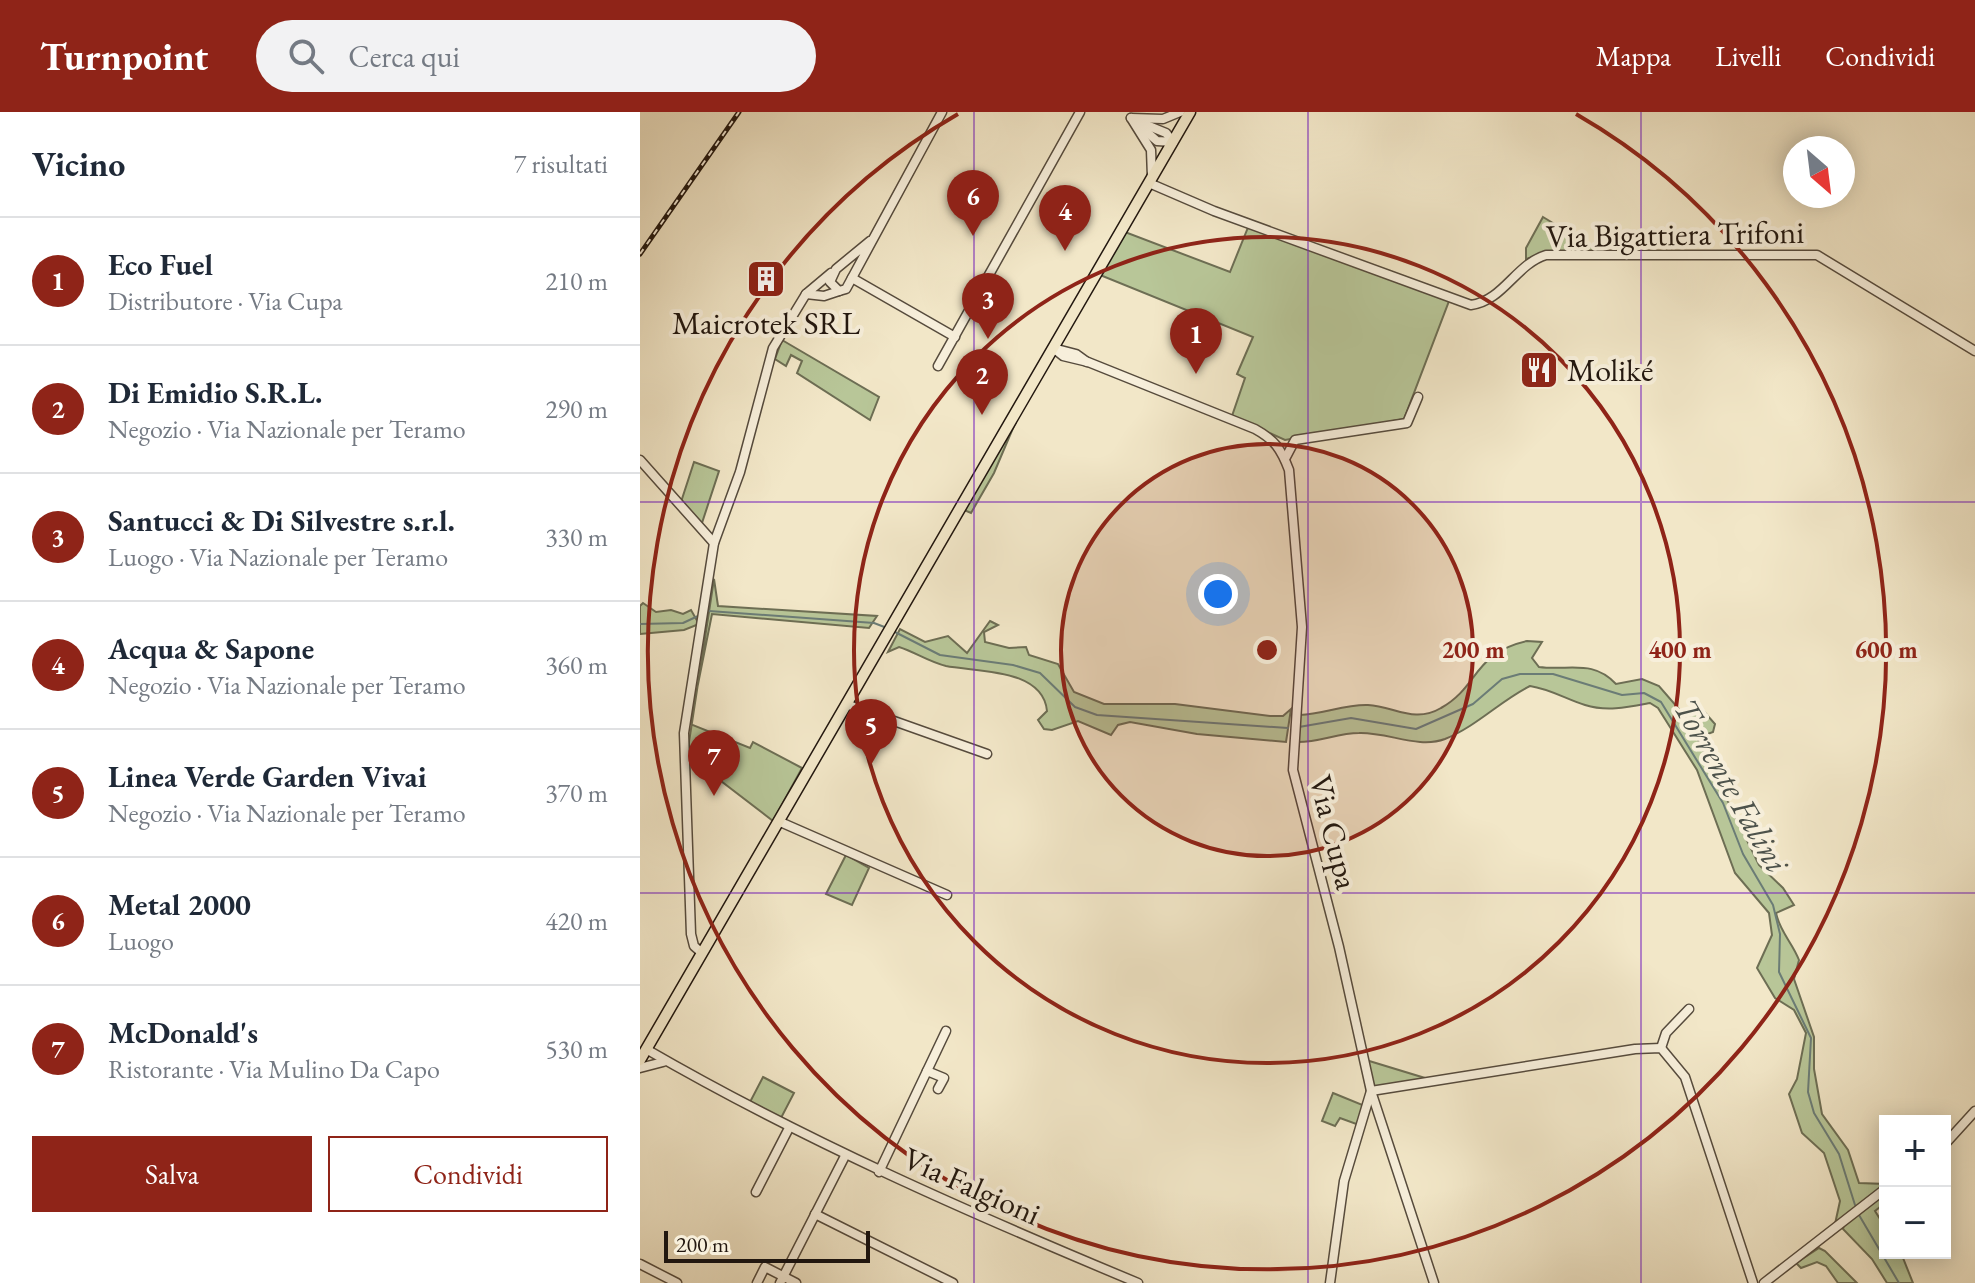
<!DOCTYPE html>
<html lang="it">
<head>
<meta charset="utf-8">
<style>
	body { margin:0; font-family:"EB Garamond",serif; background:#f2f2f3; color:#1f2937 }
	.controls { position:absolute; right:24px; bottom:24px; display:grid; overflow:hidden; border-radius:0px; box-shadow:0 4px 20px #0003 }
	.controls button { width:72px; height:72px; display:grid; place-items:center; padding:0; border:0; border-bottom:2px solid #e0e1e3; background:#fff; color:#1f2937; font:40px sans-serif }
	.compass { position:absolute; left:1143px; top:24px; width:72px; height:72px; border-radius:50%; background:#fff; box-shadow:0 4px 20px #0003; rotate:152deg }
	.scale { position:absolute; left:24px; bottom:20px; width:206px; box-sizing:border-box; padding-left:8px; border:4px solid #22170f; border-top:0; font-size:22px; line-height:28px; white-space:nowrap; color:#22170f; -webkit-text-stroke:6px #f7efdb; paint-order:stroke }
	.you { position:absolute; left:578px; top:482px; width:28px; height:28px; margin:-20px; border:6px solid #fff; border-radius:50%; background:#1a73e8; box-shadow:0 0 0 12px #1a73e833 }
	.badge { display:grid; place-items:center; width:52px; height:52px; border-radius:50%; background:#8f2418; color:#fff; font-size:26px; font-weight:700 }
	.pin { position:absolute; translate:-50% -66px; filter:drop-shadow(0 2px 4px #0008) }
	.pin::after { content:''; position:absolute; top:42px; width:28px; height:24px; background:inherit; clip-path:polygon(0 0,100% 0,50% 100%) }
	.list { margin:0; padding:0; list-style:none }
	h2 { display:flex; justify-content:space-between; align-items:center; height:104px; margin:0; padding:0 32px; font-size:34px }
	h2 small { font-size:26px; font-weight:400; color:#747a83 }
	.list li { display:grid; grid-template-columns:52px 1fr auto; gap:24px; align-items:center; box-sizing:border-box; height:128px; padding:0 32px; border-top:2px solid #e0e1e3 }
	.list b { display:block; font-size:30px; white-space:nowrap }
	.list p { margin:0; font-size:26px; white-space:nowrap; color:#747a83 }
	.list em { font-size:26px; font-style:normal; color:#747a83 }
	.actions { display:flex; gap:16px; padding:24px 32px }
	.actions a { flex:1; padding:18px 0; border:2px solid #8f2418; border-radius:0px; text-align:center; font-size:28px; color:#8f2418 }
	.actions .main { background:#8f2418; color:#fff }
	.icon { flex:none; width:44px; height:44px; fill:none; stroke:currentColor; stroke-width:2; stroke-linecap:round; stroke-linejoin:round }
	.map { position:relative; flex:none; width:1335px; height:1171px; overflow:hidden }
	header { display:flex; align-items:center; gap:48px; box-sizing:border-box; height:112px; padding:0 40px; background:#8f2418; color:#fff }
	header strong { font-size:38px }
	nav { display:flex; gap:44px; margin-inline-start:auto; font-size:28px }
	.search { width:560px; height:72px; background:#f2f2f3; display:flex; align-items:center; gap:20px; box-sizing:border-box; padding:0 28px; border-radius:44px; color:#747a83; font-size:30px }
	main { display:flex }
	aside { flex:1; background:#fff }
	.map>svg:first-child { display:block }
	.green { fill:#b8c698; stroke:#6d6e54; stroke-width:2 }
	.lines { fill:none; stroke-linecap:round; stroke-linejoin:round }
	.stream { stroke:#6b7c76; stroke-width:2 }
	.minor-casing { stroke:#564b3d; stroke-width:11 }
	.major-casing { stroke:#22170f; stroke-width:13 }
	.minor { stroke:#f7efdb; stroke-width:8 }
	.major { stroke:#f2e7c8; stroke-width:10 }
	.rail-casing { stroke:#22170f; stroke-width:5 }
	.rail { stroke:#f7efdb; stroke-width:2; stroke-dasharray:6; stroke-linecap:butt }
	.grid { fill:none; stroke:#7b2cbf; stroke-width:2; stroke-opacity:0.55 }
	.ring { fill:none; stroke:#8f2418; stroke-width:4 }
	.labels { text-anchor:middle; dominant-baseline:central; stroke-width:8; stroke-linejoin:round; paint-order:stroke }
	.street-label { font-size:32px; fill:#22170f; stroke:#f7efdb }
	.poi-label { font-size:32px; fill:#22170f; stroke:#f7efdb }
	.water-label { font-size:34px; font-style:italic; fill:#4d524b; stroke:#f7efdb }
	.centre { fill:#8f2418; stroke:#f7efdb; stroke-width:4 }
	.ring-label { font-size:24px; text-anchor:middle; font-weight:bold; fill:#8f2418; stroke:#f7efdb; stroke-width:8; stroke-linejoin:round; paint-order:stroke }
</style>
</head>
<body>
<header>
<strong>Turnpoint</strong>
<div class="search"><svg class="icon" aria-label="search" viewBox="0 0 24 24"><circle cx="10" cy="10" r="6"/><path d="M15 15l6 6"/></svg>Cerca qui</div>
<nav><a>Mappa</a><a>Livelli</a><a>Condividi</a></nav>
</header>
<main>
<aside>
<h2>Vicino<small>7 risultati</small></h2>
<ul class="list">
<li><span class="badge">1</span><div><b>Eco Fuel</b><p>Distributore · Via Cupa</p></div><em>210 m</em></li>
<li><span class="badge">2</span><div><b>Di Emidio S.R.L.</b><p>Negozio · Via Nazionale per Teramo</p></div><em>290 m</em></li>
<li><span class="badge">3</span><div><b>Santucci &amp; Di Silvestre s.r.l.</b><p>Luogo · Via Nazionale per Teramo</p></div><em>330 m</em></li>
<li><span class="badge">4</span><div><b>Acqua &amp; Sapone</b><p>Negozio · Via Nazionale per Teramo</p></div><em>360 m</em></li>
<li><span class="badge">5</span><div><b>Linea Verde Garden Vivai</b><p>Negozio · Via Nazionale per Teramo</p></div><em>370 m</em></li>
<li><span class="badge">6</span><div><b>Metal 2000</b><p>Luogo</p></div><em>420 m</em></li>
<li><span class="badge">7</span><div><b>McDonald's</b><p>Ristorante · Via Mulino Da Capo</p></div><em>530 m</em></li>
</ul>
<div class="actions"><a class="main">Salva</a><a>Condividi</a></div>
</aside>
<div class="map">
<svg width="1335" height="1171" viewBox="0 0 1335 1171">
	<rect width="100%" height="100%" fill="#f2e7c8"/>
	<filter id="stains"><feTurbulence type="fractalNoise" baseFrequency=".0025" numOctaves="4"/><feColorMatrix values="0 0 0 0 .2 0 0 0 0 .09 0 0 0 0 .02 0 0 0 .5 -.17"/></filter>
	<radialGradient id="worn" r=".72"><stop offset=".6" stop-color="#630" stop-opacity="0"/><stop offset="1" stop-color="#630" stop-opacity=".3"/></radialGradient>
	<!-- green -->
	<g class="green">
		<path d="M903 105 959 139 911 140 886 147V136Z"/>
		<path d="M609 113 809 189 764 307 645 328 592 304 605 266 597 262 613 225 460 163 485 120 590 160Z"/>
		<path d="M142 228 239 285 230 308 157 261 162 249 151 243 146 254 135 247Z"/>
		<path d="M376 309 354 361 331 401 324 398Z"/>
		<path d="M54 350 79 359 61 414 41 390Z"/>
		<path d="M74 467 78 494 237 504 229 516 72 502 50 612 110 636 113 630 162 656 133 709 47 643Z"/>
		<path d="M3 491 16 500 31 498 43 502 51 498 59 512 44 518 0 522V494Z"/>
		<path d="M350 509 358 513 344 520 345 530 369 536 386 535 389 543 418 552 434 580 464 592H535L630 604H643L651 597 646 630 557 622 490 610 478 613 471 623 438 609 412 618 404 617 398 608 407 599C403 556 336 560 306 554 289 550 275 540 259 535L248 540 260 517 285 530 308 524 327 541Z"/>
		<path d="M887 529 902 530 892 546 899 555C929 559 953 547 976 572L1002 567 1019 574 1044 603 1060 595 1075 612 1073 620 1057 626 1119 753 1143 776 1154 793 1136 801C1140 820 1152 830 1159 848L1154 867 1174 925V957L1182 1002 1208 1038 1219 1071 1245 1072 1195 1112 1200 1089 1184 1041 1162 1021 1149 982 1157 967 1166 921 1154 898 1135 886 1117 856 1132 823 1129 801 1095 761 1057 658 1018 596 1010 591C989 595 967 600 945 593 926 587 910 577 890 574 860 589 837 614 805 627 778 637 748 620 719 621 698 621 680 630 658 630L660 603C683 602 706 592 728 593 754 594 774 612 801 596 839 575 833 541 887 529Z"/>
		<path d="M206 743 229 756 212 793 186 782Z"/>
		<path d="M726 948 785 966 789 969 734 977Z"/>
		<path d="M123 965 154 981 141 1006 110 990Z"/>
		<path d="M693 981 725 994 719 1013 700 1006 695 1014 682 1009Z"/>
		<path d="M1245 1081V1091L1235 1099 1245 1115V1141H1261L1273 1171H1247L1232 1147 1203 1117 1204 1113Z"/>
		<path d="M1179 1136 1185 1139 1217 1171H1198L1186 1154 1177 1150 1161 1156 1156 1151Z"/>
	</g>
	<g class="lines">
		<!-- stream -->
		<g class="stream">
			<path d="M69 499 234 511 247 516"/>
			<path d="M0 512 43 511 58 504"/>
			<path d="M253 519 300 543 373 553 400 561 435 595 457 603 648 616"/>
			<path d="M659 615 711 606 776 617 833 592 862 567 880 562H913L982 583 1004 581 1021 590 1083 691 1103 742 1133 793 1140 822 1139 860 1171 926 1168 980 1174 1001 1199 1042 1215 1093"/>
			<path d="M1219 1103 1259 1171"/>
		</g>
		<defs>
			<g id="minor">
				<path d="M491 6 511 38 512 65"/>
				<path d="M491 6 523 7 540 0"/>
				<path d="M499 10 526 21 533 30"/>
				<path d="M502 16 517 29 533 30"/>
				<path d="M509 71 574 99 831 193C863 189 876 152 906 143H1177L1335 239"/>
				<path d="M230 129 196 157 190 170 199 179 206 177 302 0"/>
				<path d="M191 161 166 182 184 184 199 179"/>
				<path d="M212 166 315 225"/>
				<path d="M413 236 423 244 448 250 615 317C635 328 641 337 649 358L662 515 653 658 699 835 731 979 794 1171"/>
				<path d="M413 236 436 242 447 250"/>
				<path d="M298 254 440 0"/>
				<path d="M645 347 655 328 767 311 778 285"/>
				<path d="M0 348 74 431"/>
				<path d="M206 592 347 642"/>
				<path d="M138 709 307 783"/>
				<path d="M62 841 54 834 51 822 44 621 74 431 100 360 133 236 166 182"/>
				<path d="M1021 936 1026 921 1049 897"/>
				<path d="M6 937C165 1029 330 1101 498 1171"/>
				<path d="M0 956 23 950"/>
				<path d="M287 959 304 966 298 977"/>
				<path d="M1305 1032 1335 999"/>
				<path d="M239 1060 306 919"/>
				<path d="M116 1080 149 1016"/>
				<path d="M175 1102 313 1171"/>
				<path d="M0 1152 37 1171"/>
				<path d="M117 1171 125 1155 156 1171"/>
				<path d="M140 1171 205 1044"/>
				<path d="M690 1171 704 1069 731 979 995 937 1021 936 1045 965 1113 1171"/>
				<path d="M1124 1171 1245 1077"/>
			</g>
			<path id="major" d="M0 948 550 0"/>
		</defs>
		<!-- minor casing -->
		<use href="#minor" class="minor-casing"/>
		<!-- major casing -->
		<use href="#major" class="major-casing"/>
		<!-- minor -->
		<use href="#minor" class="minor"/>
		<!-- major -->
		<use href="#major" class="major"/>
		<defs>
			<path id="rail" d="M0 142 99 0"/>
		</defs>
		<!-- rail casing -->
		<use href="#rail" class="rail-casing"/>
		<!-- rail -->
		<use href="#rail" class="rail"/>
	</g>
	<!-- grid -->
	<path class="grid" d="M334 0V1171M668 0V1171M1001 0V1171M0 390H1335M0 781H1335"/>
	<!-- distance rings -->
	<circle cx="627" cy="538" r="206" fill="#8f2418" fill-opacity=".12"/>
	<g class="ring">
		<circle cx="627" cy="538" r="206"/>
		<circle cx="627" cy="538" r="413"/>
		<path d="M936 2A619 619 0 1 1 318 2"/>
	</g>
	<!-- icons -->
	<defs>
		<symbol id="building-square" viewBox="-11 -11 22 22"><rect x="-9" y="-9" width="18" height="18" rx="4" fill="#8f2418" stroke="#f7efdb"/><path d="M-4-6H4V6H1V3H-1V6H-4ZM-2.5-4.3h1.7v1.8h-1.7ZM.8-4.3h1.7v1.8H.8ZM-2.5-1h1.7V.8h-1.7ZM.8-1h1.7V.8H.8Z" fill="#fff"/></symbol>
		<symbol id="restaurant-square" viewBox="-11 -11 22 22"><rect x="-9" y="-9" width="18" height="18" rx="4" fill="#8f2418" stroke="#f7efdb"/><path d="M-5-6h1v4h1v-4h1v4h1v-4h1v5L-1.5 .5V6h-2V.5L-5-1ZM5-6V6H3V1.5H1.5Q1.5-4 5-6Z" fill="#fff"/></symbol>
	</defs>
	<g fill-rule="evenodd">
		<use href="#building-square" x="104" y="145" width="44" height="44"/>
		<use href="#restaurant-square" x="877" y="236" width="44" height="44"/>
	</g>
	<g class="labels">
		<!-- street labels -->
		<g class="street-label">
			<text transform="translate(1035 122) rotate(-1)">Via Bigattiera Trifoni</text>
			<text transform="translate(694 720) rotate(76)">Via Cupa</text>
			<text transform="translate(332 1074) rotate(24)">Via Falgioni</text>
		</g>
		<!-- poi labels -->
		<g class="poi-label">
			<text x="126" y="211">Maicrotek SRL</text>
			<text x="927" y="258" text-anchor="start">Moliké</text>
		</g>
		<!-- water labels -->
		<g class="water-label">
			<text transform="translate(1092 673) rotate(60)">Torrente Falini</text>
		</g>
	</g>
	<circle cx="627" cy="538" r="12" class="centre"/>
	<g class="ring-label">
		<text x="833" y="546">200 m</text>
		<text x="1040" y="546">400 m</text>
		<text x="1246" y="546">600 m</text>
	</g>
	<rect width="100%" height="100%" filter="url(#stains)"/>
	<rect width="100%" height="100%" fill="url(#worn)"/>
</svg>
<div class="controls">
<button>+</button>
<button>−</button>
</div>
<svg class="compass" viewBox="-18 -18 36 36"><path d="M0-13l5 13h-10z" fill="#e53935"/><path d="M0 13l5-13h-10z" fill="#747a83"/></svg>
<div class="scale">200 m</div>
<div class="you"></div>
<div class="pin badge" style="left:556px;top:262px">1</div>
<div class="pin badge" style="left:342px;top:303px">2</div>
<div class="pin badge" style="left:348px;top:227px">3</div>
<div class="pin badge" style="left:425px;top:139px">4</div>
<div class="pin badge" style="left:231px;top:653px">5</div>
<div class="pin badge" style="left:333px;top:124px">6</div>
<div class="pin badge" style="left:74px;top:684px">7</div>
</div>
</main>
</body>
</html>
